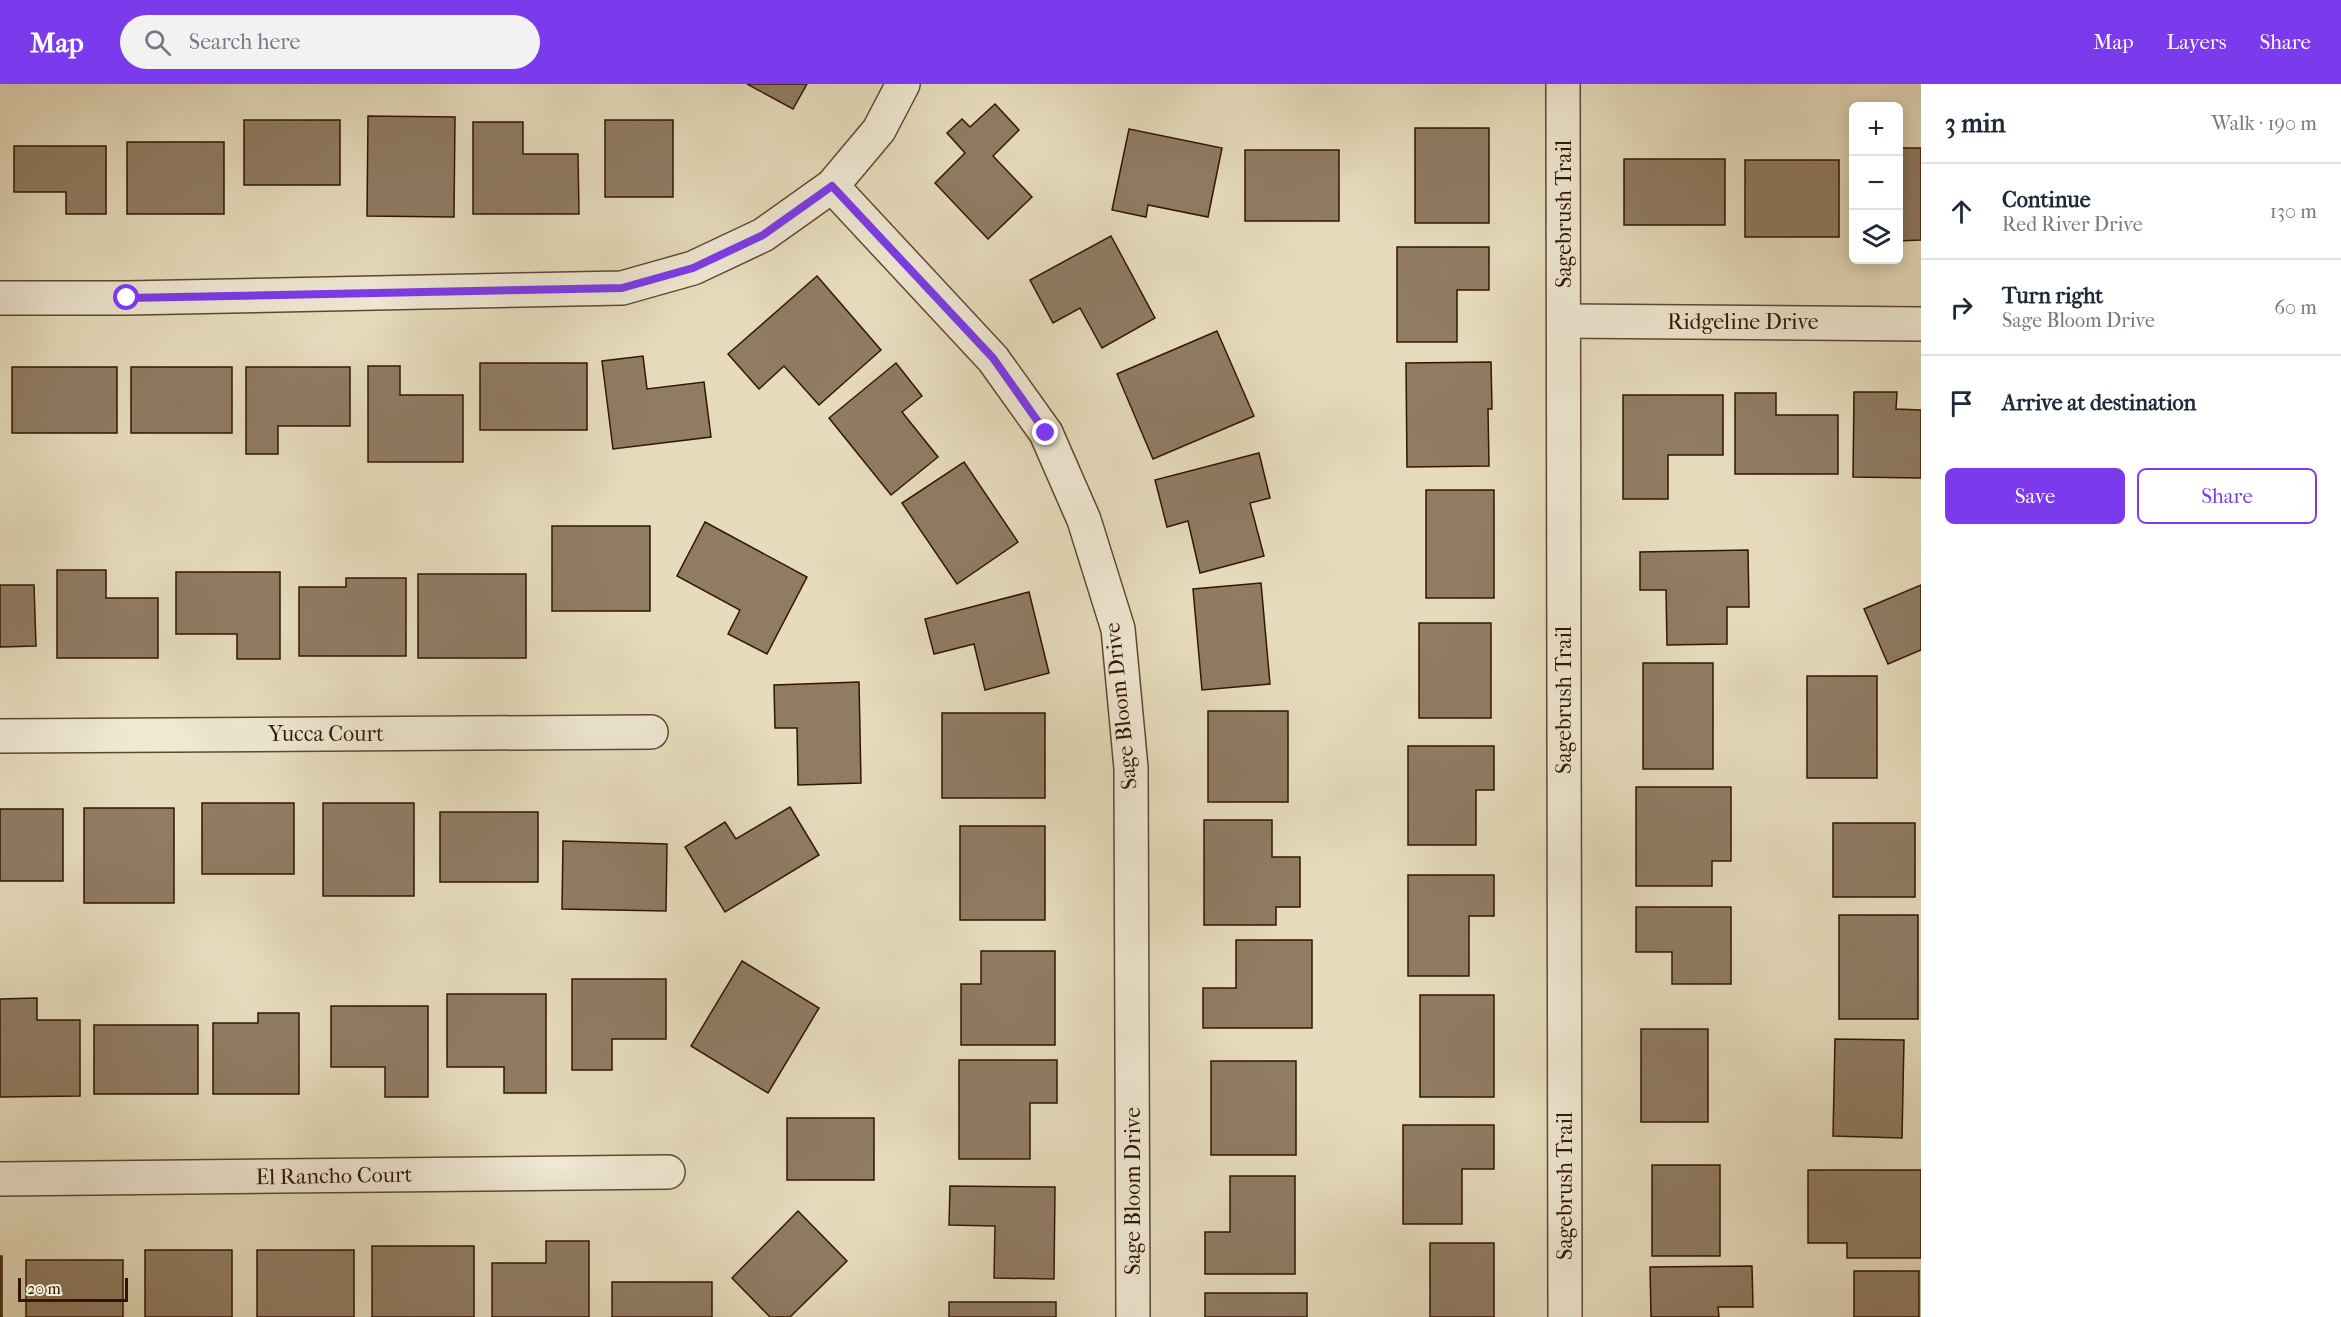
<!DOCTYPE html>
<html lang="en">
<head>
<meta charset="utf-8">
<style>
	body { margin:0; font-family:"IM FELL French Canon",serif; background:#f2f2f3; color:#1f2937 }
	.controls { position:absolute; right:18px; top:18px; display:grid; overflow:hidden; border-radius:9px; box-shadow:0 3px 15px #0003 }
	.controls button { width:54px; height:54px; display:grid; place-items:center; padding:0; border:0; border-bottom:2px solid #e0e1e3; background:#fff; color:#1f2937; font:30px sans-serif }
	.scale { position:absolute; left:18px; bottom:15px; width:110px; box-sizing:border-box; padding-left:6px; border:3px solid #331503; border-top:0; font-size:16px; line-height:21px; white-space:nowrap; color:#331503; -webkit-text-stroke:4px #efe8d3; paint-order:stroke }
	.stop { position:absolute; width:18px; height:18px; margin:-14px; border:4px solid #7c3aed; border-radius:50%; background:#fff }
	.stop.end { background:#7c3aed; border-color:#fff; box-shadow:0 2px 6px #0008 }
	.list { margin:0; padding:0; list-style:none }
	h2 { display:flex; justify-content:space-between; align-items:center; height:78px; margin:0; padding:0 24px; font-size:26px }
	h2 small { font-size:20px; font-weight:400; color:#747a83 }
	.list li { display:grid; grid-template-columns:39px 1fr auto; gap:18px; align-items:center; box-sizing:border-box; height:96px; padding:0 24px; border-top:2px solid #e0e1e3 }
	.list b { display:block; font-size:22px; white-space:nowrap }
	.list p { margin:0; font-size:20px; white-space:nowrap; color:#747a83 }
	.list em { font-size:20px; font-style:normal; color:#747a83 }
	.actions { display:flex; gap:12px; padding:18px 24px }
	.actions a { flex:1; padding:14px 0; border:2px solid #7c3aed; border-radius:9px; text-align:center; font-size:21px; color:#7c3aed }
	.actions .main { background:#7c3aed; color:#fff }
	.icon { flex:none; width:33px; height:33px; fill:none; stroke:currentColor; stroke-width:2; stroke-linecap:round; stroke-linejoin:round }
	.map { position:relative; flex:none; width:1921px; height:1233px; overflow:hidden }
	header { display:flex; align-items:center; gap:36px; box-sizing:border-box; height:84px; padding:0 30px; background:#7c3aed; color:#fff }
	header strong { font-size:28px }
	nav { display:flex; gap:33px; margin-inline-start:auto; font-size:21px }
	.search { width:420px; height:54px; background:#f2f2f3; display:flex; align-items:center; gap:15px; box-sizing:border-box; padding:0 21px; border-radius:33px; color:#747a83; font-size:22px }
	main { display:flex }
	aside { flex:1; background:#fff }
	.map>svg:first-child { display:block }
	.building { fill:#907c63; stroke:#331503; stroke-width:1.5 }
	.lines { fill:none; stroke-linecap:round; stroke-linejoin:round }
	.minor-casing { stroke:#604731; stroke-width:36 }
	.minor { stroke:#efe8d3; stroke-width:33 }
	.route { stroke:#7c3aed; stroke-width:8 }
	.labels { text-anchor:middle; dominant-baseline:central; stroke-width:4.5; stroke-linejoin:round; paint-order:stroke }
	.street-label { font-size:22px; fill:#331503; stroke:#efe8d3 }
</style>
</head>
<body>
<header>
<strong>Map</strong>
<div class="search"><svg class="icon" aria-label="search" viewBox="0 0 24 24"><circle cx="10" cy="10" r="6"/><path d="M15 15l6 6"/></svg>Search here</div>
<nav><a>Map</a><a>Layers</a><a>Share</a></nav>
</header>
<main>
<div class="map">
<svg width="1921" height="1233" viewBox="0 0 1921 1233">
	<rect width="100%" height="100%" fill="#e6dcbc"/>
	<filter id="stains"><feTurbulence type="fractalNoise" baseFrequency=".00333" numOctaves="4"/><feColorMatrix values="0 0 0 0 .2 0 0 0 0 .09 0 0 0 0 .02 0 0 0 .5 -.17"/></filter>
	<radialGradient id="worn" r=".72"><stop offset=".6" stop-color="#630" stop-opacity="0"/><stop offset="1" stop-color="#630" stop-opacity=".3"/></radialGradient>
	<!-- building -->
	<g class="building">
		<path d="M747 0H807L793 25Z"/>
		<path d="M995 20 1019 46 993 72 1032 113 988 155 935 99 965 69 947 49 962 35 970 43Z"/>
		<path d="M368 32 455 33 454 133 367 132Z"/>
		<rect x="244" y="36" width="96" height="65"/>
		<rect x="605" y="36" width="68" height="77"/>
		<path d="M473 38H523V70H578L579 130H473Z"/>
		<rect x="1415" y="44" width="74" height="95"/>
		<path d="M1129 45 1222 64 1208 133 1148 121 1146 133 1112 126Z"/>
		<rect x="127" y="58" width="97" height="72"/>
		<path d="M14 62H106V130H66V108H14Z"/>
		<path d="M1898 64H1921V156L1898 157Z"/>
		<rect x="1245" y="66" width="94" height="71"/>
		<rect x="1624" y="75" width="101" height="66"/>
		<rect x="1745" y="76" width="94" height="77"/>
		<path d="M1111 152 1155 234 1102 264 1080 224 1053 239 1030 196Z"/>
		<path d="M1397 163H1489V206H1457V258H1397Z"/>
		<path d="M817 192 881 266 819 321 784 282 759 305 728 270Z"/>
		<path d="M1217 247 1254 332 1153 375 1117 290Z"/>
		<path d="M643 272 647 305 704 298 711 353 613 365 602 277Z"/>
		<path d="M1491 278 1492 325H1488L1489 382 1407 383 1406 279Z"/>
		<rect x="480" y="279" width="107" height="67"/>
		<path d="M896 279 922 312 902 328 938 373 891 411 829 334Z"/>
		<path d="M368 282H400V311H463V378H368Z"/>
		<rect x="12" y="283" width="105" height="66"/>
		<rect x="131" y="283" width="101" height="66"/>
		<path d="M246 283H350V342H278V370H246Z"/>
		<path d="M1854 308H1897L1896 325 1921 326V394L1853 393Z"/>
		<path d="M1735 309H1776V331H1838V390H1735Z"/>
		<path d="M1623 311H1723V371H1668V415H1623Z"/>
		<path d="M1259 369 1270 414 1250 419 1264 472 1200 489 1188 437 1167 443 1155 396Z"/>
		<path d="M964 378 1018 458 957 500 902 419Z"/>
		<rect x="1426" y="406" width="68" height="108"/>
		<path d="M705 438 807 493 767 570 728 550 740 526 677 492Z"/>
		<rect x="552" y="442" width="98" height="85"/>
		<path d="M1748 466 1749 523H1727V560L1667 561 1666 506H1640V468Z"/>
		<path d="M57 486H106V514H158V574H57Z"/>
		<path d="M176 488H280V575H237V550H176Z"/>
		<rect x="418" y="490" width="108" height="84"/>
		<path d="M346 494H406V572H299V503H346Z"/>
		<path d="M1261 499 1270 600 1202 606 1193 505Z"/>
		<path d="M0 501H34L36 562 0 563Z"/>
		<path d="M1921 501V566L1888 580 1864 525Z"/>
		<path d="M1029 508 1049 589 985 606 974 560 934 570 925 535Z"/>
		<rect x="1419" y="539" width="72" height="95"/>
		<rect x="1643" y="579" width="70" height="106"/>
		<rect x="1807" y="592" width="70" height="102"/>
		<path d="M859 598 861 699 798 701 797 644H775L774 601Z"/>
		<rect x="1208" y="627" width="80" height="91"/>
		<rect x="942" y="629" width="103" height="85"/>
		<path d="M1408 662H1494V706H1476V761H1408Z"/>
		<path d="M1636 703H1731V777H1712V802H1636Z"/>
		<rect x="202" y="719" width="92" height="71"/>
		<rect x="323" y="719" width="91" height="93"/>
		<path d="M790 723 819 771 725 828 685 763 725 738 736 755Z"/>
		<rect x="84" y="724" width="90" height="95"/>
		<rect x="0" y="725" width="63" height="72"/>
		<rect x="440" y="728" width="98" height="70"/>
		<path d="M1204 736H1272V773H1300V823H1276V841H1204Z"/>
		<rect x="1833" y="739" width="82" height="74"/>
		<rect x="960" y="742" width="85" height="94"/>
		<path d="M563 757 667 760 666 827 562 825Z"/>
		<path d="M1408 791H1494V832H1469V892H1408Z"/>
		<path d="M1636 823H1731V900H1672V868H1636Z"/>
		<rect x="1839" y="831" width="79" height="104"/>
		<path d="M1236 856H1312V944H1203V904H1236Z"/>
		<path d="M981 867H1055V961H961V900H981Z"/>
		<path d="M742 877 819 924 768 1009 691 962Z"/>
		<path d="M572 895H666V955H612V986H572Z"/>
		<path d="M447 910H546V1009H504V983H447Z"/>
		<rect x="1420" y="911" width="74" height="102"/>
		<path d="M37 914V936H80V1012L0 1013V915Z"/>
		<path d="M331 922H428V1013H385V983H331Z"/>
		<path d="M258 929H299V1010H213V939H258Z"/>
		<rect x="94" y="941" width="104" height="69"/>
		<rect x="1641" y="945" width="67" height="93"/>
		<path d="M1835 955 1904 956 1902 1054 1833 1052Z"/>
		<path d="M959 976H1057V1019H1030V1075H959Z"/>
		<rect x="1211" y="977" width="85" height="94"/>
		<rect x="787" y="1034" width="87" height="62"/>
		<path d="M1403 1041H1494V1085H1462V1140H1403Z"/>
		<rect x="1652" y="1081" width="68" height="91"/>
		<path d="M1808 1086H1921V1174H1847V1159H1808Z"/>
		<path d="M1230 1092H1295V1190H1205V1148H1230Z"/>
		<path d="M950 1102 1055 1103 1054 1195 994 1194 995 1142 949 1141Z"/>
		<path d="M798 1127 847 1177 790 1233H770L732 1194Z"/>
		<path d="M546 1157H589V1233H492V1179H546Z"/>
		<rect x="1430" y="1159" width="64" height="74"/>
		<rect x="372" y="1162" width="102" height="71"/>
		<rect x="145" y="1166" width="87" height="67"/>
		<rect x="257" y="1166" width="97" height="67"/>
		<rect x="0" y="1172" width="2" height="61"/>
		<rect x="26" y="1176" width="97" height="57"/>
		<path d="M1752 1182 1753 1223H1718L1719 1233H1651L1650 1183Z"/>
		<rect x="1854" y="1187" width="65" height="46"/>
		<rect x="612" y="1198" width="100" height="35"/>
		<rect x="1205" y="1209" width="102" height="24"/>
		<rect x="949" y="1218" width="107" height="15"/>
	</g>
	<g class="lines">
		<defs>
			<g id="minor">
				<path d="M1563 0 1565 1233"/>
				<path d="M832 102 993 275 1046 349 1084 436 1118 545 1131 684 1133 1233"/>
				<path d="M0 214H127L622 204 693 184 763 151 832 102 879 46 903 0"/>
				<path d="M1564 237 1921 240"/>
				<path d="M0 652 651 648"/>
				<path d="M0 1095 668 1088"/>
			</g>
		</defs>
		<!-- minor casing -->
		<use href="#minor" class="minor-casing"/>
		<!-- minor -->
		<use href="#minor" class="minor"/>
	</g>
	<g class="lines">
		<!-- route -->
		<path class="route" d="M127 214 622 204 693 184 763 151 832 102 993 274 1046 349"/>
	</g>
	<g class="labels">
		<!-- street labels -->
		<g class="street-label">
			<text transform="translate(1564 130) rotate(-90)">Sagebrush Trail</text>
			<text x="1743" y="238">Ridgeline Drive</text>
			<text transform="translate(1564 616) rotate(-90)">Sagebrush Trail</text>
			<text transform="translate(1121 622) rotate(-96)">Sage Bloom Drive</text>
			<text x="326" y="650">Yucca Court</text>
			<text transform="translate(334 1092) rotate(-1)">El Rancho Court</text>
			<text transform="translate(1565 1102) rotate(-90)">Sagebrush Trail</text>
			<text transform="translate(1133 1107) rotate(-90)">Sage Bloom Drive</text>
		</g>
	</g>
	<rect width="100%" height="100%" filter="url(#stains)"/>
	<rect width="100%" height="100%" fill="url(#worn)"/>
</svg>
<div class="controls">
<button>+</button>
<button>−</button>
<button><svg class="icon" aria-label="layers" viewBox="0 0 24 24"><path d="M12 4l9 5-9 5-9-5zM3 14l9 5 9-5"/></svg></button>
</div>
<div class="scale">20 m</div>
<div class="stop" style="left:127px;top:214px"></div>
<div class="stop end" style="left:1046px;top:349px"></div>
</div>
<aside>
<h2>3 min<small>Walk · 190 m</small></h2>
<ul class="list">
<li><svg class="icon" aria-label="ahead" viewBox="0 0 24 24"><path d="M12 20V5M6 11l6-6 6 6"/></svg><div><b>Continue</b><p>Red River Drive</p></div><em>130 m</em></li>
<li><svg class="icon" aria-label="right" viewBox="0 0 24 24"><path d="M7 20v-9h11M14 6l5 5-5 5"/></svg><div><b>Turn right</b><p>Sage Bloom Drive</p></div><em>60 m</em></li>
<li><svg class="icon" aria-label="arrive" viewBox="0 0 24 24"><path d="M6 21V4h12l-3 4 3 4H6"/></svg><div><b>Arrive at destination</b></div></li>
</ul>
<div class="actions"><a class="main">Save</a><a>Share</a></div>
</aside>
</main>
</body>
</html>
